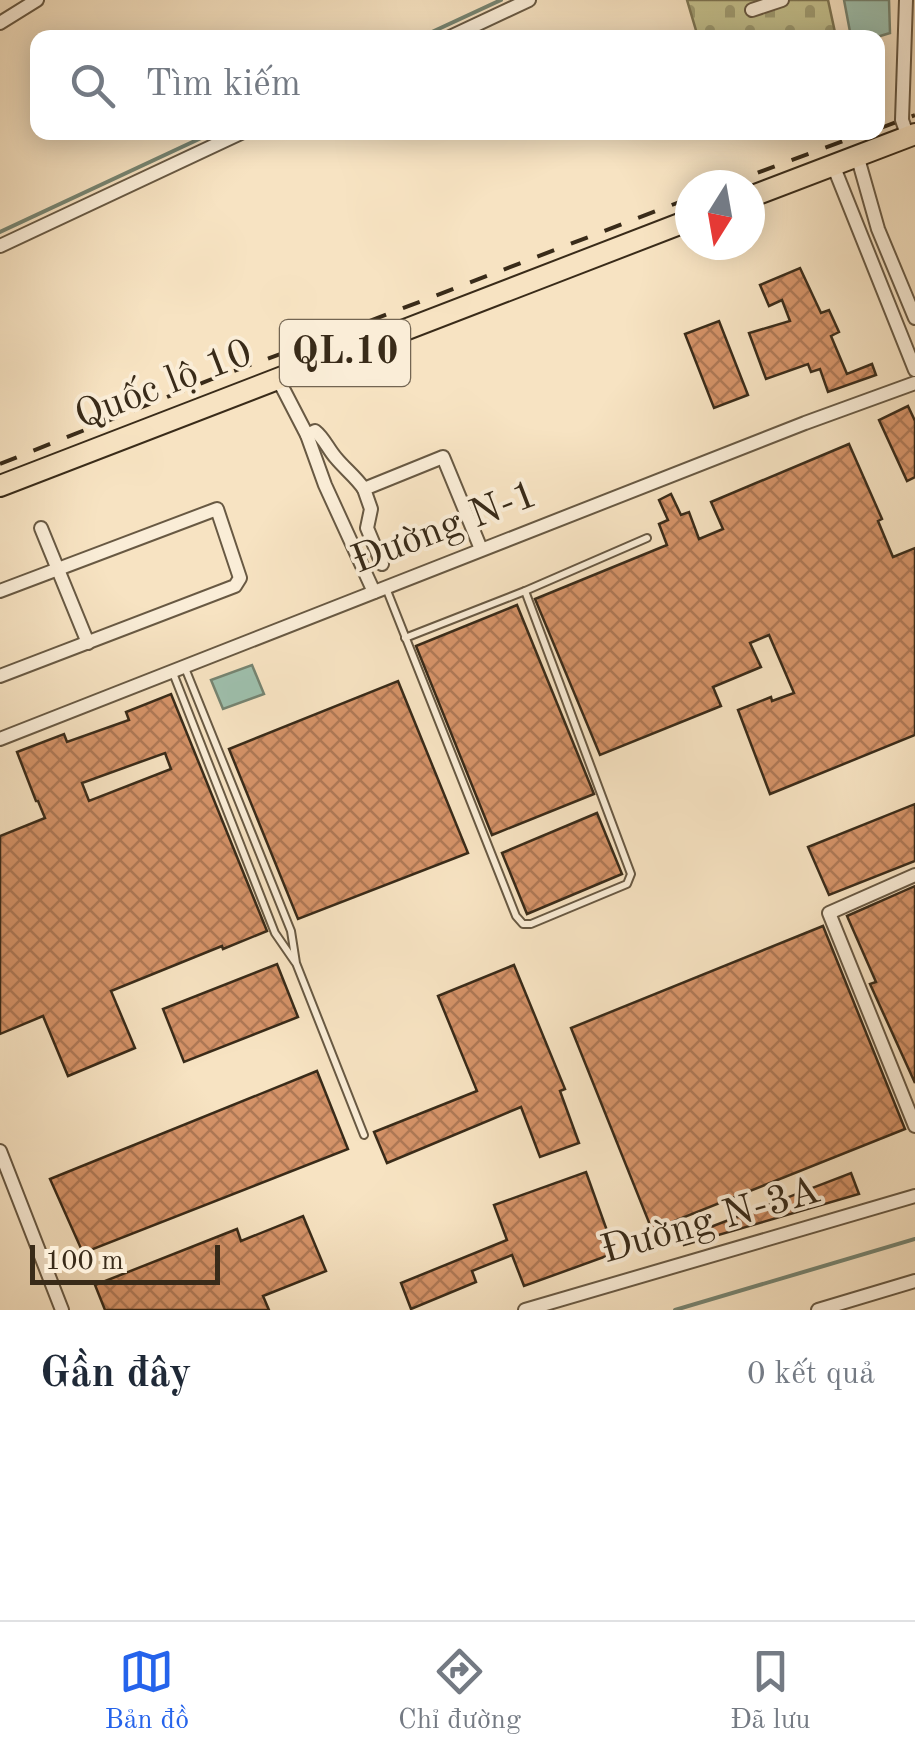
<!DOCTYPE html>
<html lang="vi">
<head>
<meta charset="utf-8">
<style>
	body { margin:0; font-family:"Old Standard TT",serif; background:#f2f2f3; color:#1f2937 }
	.compass { position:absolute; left:675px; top:170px; width:90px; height:90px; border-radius:50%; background:#fff; box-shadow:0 5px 25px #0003; rotate:191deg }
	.scale { position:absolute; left:30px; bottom:25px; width:190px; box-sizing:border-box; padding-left:10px; border:5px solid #392b19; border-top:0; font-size:28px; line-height:35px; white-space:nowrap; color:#392b19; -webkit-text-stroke:8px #faedd7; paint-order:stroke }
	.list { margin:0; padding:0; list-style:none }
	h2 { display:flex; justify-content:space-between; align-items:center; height:130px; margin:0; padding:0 40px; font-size:42px }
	h2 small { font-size:32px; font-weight:400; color:#747a83 }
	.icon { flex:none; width:55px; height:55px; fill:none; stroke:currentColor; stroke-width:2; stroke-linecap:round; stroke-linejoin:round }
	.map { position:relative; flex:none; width:915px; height:1310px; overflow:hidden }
	.search { position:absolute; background:#fff; box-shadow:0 5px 25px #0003; left:30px; right:30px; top:30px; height:110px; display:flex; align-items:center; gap:25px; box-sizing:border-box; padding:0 35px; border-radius:20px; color:#747a83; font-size:38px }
	.sheet { height:310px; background:#fff }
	nav { display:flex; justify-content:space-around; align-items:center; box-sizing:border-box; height:140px; border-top:2px solid #e0e1e3; background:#fff; font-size:28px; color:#747a83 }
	nav a { display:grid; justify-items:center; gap:5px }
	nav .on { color:#2563eb }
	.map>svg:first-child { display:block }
	.cemetery { fill:url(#cemetery-stones); stroke:#7e7654; stroke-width:2.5 }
	.water { fill:#9ebfac; stroke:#768471; stroke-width:2.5 }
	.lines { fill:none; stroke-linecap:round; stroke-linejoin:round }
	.stream { stroke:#768471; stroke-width:4 }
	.building { fill:url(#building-cross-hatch); stroke:#392b19; stroke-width:2.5; fill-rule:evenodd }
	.service-casing { stroke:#685943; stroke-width:10 }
	.minor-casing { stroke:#685943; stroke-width:16 }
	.trunk-casing { stroke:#392b19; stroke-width:24 }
	.service { stroke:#faedd7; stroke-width:6 }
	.minor { stroke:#faedd7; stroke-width:12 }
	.trunk { stroke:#f7e3c2; stroke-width:20 }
	.rail { stroke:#392b19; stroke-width:4; stroke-dasharray:18 18; stroke-linecap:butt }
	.labels { text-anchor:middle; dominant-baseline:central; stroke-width:8; stroke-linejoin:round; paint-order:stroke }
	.shield { fill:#faedd7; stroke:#736552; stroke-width:2.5 }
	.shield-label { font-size:38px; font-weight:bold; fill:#392b19 }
	.street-label { font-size:40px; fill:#392b19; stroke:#faedd7 }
</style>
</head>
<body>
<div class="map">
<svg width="915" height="1310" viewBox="0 0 915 1310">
	<defs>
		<pattern id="cemetery-stones" width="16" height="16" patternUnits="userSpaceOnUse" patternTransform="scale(2.5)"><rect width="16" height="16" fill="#c4c18e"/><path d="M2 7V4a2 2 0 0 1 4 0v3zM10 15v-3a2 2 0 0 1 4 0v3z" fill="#a09d73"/></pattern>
		<pattern id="building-cross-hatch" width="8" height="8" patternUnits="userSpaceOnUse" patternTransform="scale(2.5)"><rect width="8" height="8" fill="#d59368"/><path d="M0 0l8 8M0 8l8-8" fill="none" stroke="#ae7855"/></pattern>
	</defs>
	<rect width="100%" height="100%" fill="#f7e3c2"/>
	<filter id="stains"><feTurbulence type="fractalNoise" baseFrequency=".002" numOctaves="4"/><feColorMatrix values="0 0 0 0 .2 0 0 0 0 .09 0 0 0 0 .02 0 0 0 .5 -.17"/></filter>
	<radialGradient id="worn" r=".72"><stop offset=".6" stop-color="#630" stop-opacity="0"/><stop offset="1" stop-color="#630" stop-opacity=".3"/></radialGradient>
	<!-- cemetery -->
	<path class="cemetery" d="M687 0H828L836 37H698Z"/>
	<!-- water -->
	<g class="water">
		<path d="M844 0H889L890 33 877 37H851Z"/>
		<path d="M252 665 264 694 223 709 211 680Z"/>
	</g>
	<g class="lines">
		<!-- stream -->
		<g class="stream">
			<path d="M419 38 501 0"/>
			<path d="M0 232 214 132"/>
			<path d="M675 1310 915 1239"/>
		</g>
	</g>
	<!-- building -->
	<g class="building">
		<path d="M800 268 821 313 829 310 839 332 831 336 847 374 872 364 876 375 828 392 820 369 811 372 808 364 766 379 749 333 790 321 782 300 769 306 760 285Z"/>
		<path d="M719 321 748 395 714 408 685 334Z"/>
		<path d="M908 406 915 421V477L907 481 879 420Z"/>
		<path d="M849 444 882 519 878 521 893 557 915 548V735L770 794 738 710 771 697 772 701 794 693 769 635 750 643 761 667 713 687 721 706 600 755 535 599 667 545 659 524 668 520 659 500 671 494 681 515 689 512 699 539 723 529 711 502Z"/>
		<path d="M517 605 594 794 492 835 416 646Z"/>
		<path d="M398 681 468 853 298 919 229 749Z"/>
		<path d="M171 694 267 931 223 949 222 946 111 991 135 1048 68 1076 43 1016 0 1034V836L45 818 38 801H36L17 752 64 734 67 742 129 720 126 712ZM165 753 171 769 89 801 82 783Z"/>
		<path d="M915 804V861L829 895 808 847Z"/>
		<path d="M597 813 622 874 527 914 502 853Z"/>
		<path d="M915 886V1083L870 984 876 982 847 916Z"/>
		<path d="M823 926 905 1129 652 1230 571 1028Z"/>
		<path d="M277 964 298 1017 184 1062 163 1009Z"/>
		<path d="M514 965 565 1089 560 1091 579 1143 540 1157 521 1107 387 1163 374 1132 477 1091 438 996Z"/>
		<path d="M317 1071 348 1149 83 1253 50 1179Z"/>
		<path d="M586 1172 615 1253 524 1286 512 1255 472 1271 476 1282 411 1309 401 1283 507 1240 494 1205Z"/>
		<path d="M851 1173 859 1194 684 1245 682 1238Z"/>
		<path d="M303 1216 326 1271 263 1296 269 1310H105L95 1285 237 1229 241 1241Z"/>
	</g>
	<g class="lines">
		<defs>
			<g id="service">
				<path d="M386 588 516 916 523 924H531L627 884 631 874 525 591"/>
				<path d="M405 638 525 591 647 538"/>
				<path d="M185 668 291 931 296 963 364 1135"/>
				<path d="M173 673 275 933 295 962"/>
			</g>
			<g id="minor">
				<path d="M906 0 902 120 908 137"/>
				<path d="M752 10 782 0"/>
				<path d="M0 23 37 0"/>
				<path d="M448 38 529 0"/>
				<path d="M857 155 878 229 915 318"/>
				<path d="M833 165 915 370"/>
				<path d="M0 246 243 132"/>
				<path d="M278 379 307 435 325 485 374 592"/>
				<path d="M307 435 315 431C324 438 328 449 336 458 345 469 356 477 364 489"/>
				<path d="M41 528 88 643"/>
				<path d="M382 564 367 528 371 509 364 489 443 457 481 549"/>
				<path d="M0 591 217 509 240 578 235 586 0 676"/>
				<path d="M0 739 805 423 915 383"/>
				<path d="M915 875 829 913 915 1126"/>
				<path d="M0 1151 62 1310"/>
				<path d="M525 1310 915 1196"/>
				<path d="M818 1310 915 1281"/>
			</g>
			<g id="trunk">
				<path d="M750 197 915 134"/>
				<path d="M0 486 690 220"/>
			</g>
		</defs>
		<!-- service casing -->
		<use href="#service" class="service-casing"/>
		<!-- minor casing -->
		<use href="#minor" class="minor-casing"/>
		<!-- trunk casing -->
		<use href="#trunk" class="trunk-casing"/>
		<!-- service -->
		<use href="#service" class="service"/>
		<!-- minor -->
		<use href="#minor" class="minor"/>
		<!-- trunk -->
		<use href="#trunk" class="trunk"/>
		<!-- rail -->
		<g class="rail">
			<path d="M878 129 915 115"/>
			<path d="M724 185 868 132"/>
			<path d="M0 464 212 379 354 327 690 198"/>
		</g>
	</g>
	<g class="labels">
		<!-- shield labels -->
		<rect class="shield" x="280" y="320" width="130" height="66" rx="8"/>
		<g class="shield-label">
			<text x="345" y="353">QL.10</text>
		</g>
		<!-- street labels -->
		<g class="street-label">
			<text transform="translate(164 386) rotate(-21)">Quốc lộ 10</text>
			<text transform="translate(445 529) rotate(-21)">Đường N-1</text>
			<text transform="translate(711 1222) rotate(-16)">Đường N-3A</text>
		</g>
	</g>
	<rect width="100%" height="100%" filter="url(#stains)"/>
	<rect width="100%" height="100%" fill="url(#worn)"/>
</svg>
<svg class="compass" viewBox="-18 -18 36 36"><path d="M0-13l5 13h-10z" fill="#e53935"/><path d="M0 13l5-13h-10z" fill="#747a83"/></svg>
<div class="scale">100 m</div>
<div class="search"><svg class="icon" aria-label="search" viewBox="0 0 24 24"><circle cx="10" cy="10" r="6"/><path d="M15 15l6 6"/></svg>Tìm kiếm</div>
</div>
<section class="sheet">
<h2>Gần đây<small>0 kết quả</small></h2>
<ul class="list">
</ul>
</section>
<nav>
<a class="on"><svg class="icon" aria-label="map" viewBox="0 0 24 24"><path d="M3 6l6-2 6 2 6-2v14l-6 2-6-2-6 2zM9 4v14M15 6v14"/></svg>Bản đồ</a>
<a><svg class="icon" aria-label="directions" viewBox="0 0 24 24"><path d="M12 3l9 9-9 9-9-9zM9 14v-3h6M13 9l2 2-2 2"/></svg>Chỉ đường</a>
<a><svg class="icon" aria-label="saved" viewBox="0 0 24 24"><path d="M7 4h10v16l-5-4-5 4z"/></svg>Đã lưu</a>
</nav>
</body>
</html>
